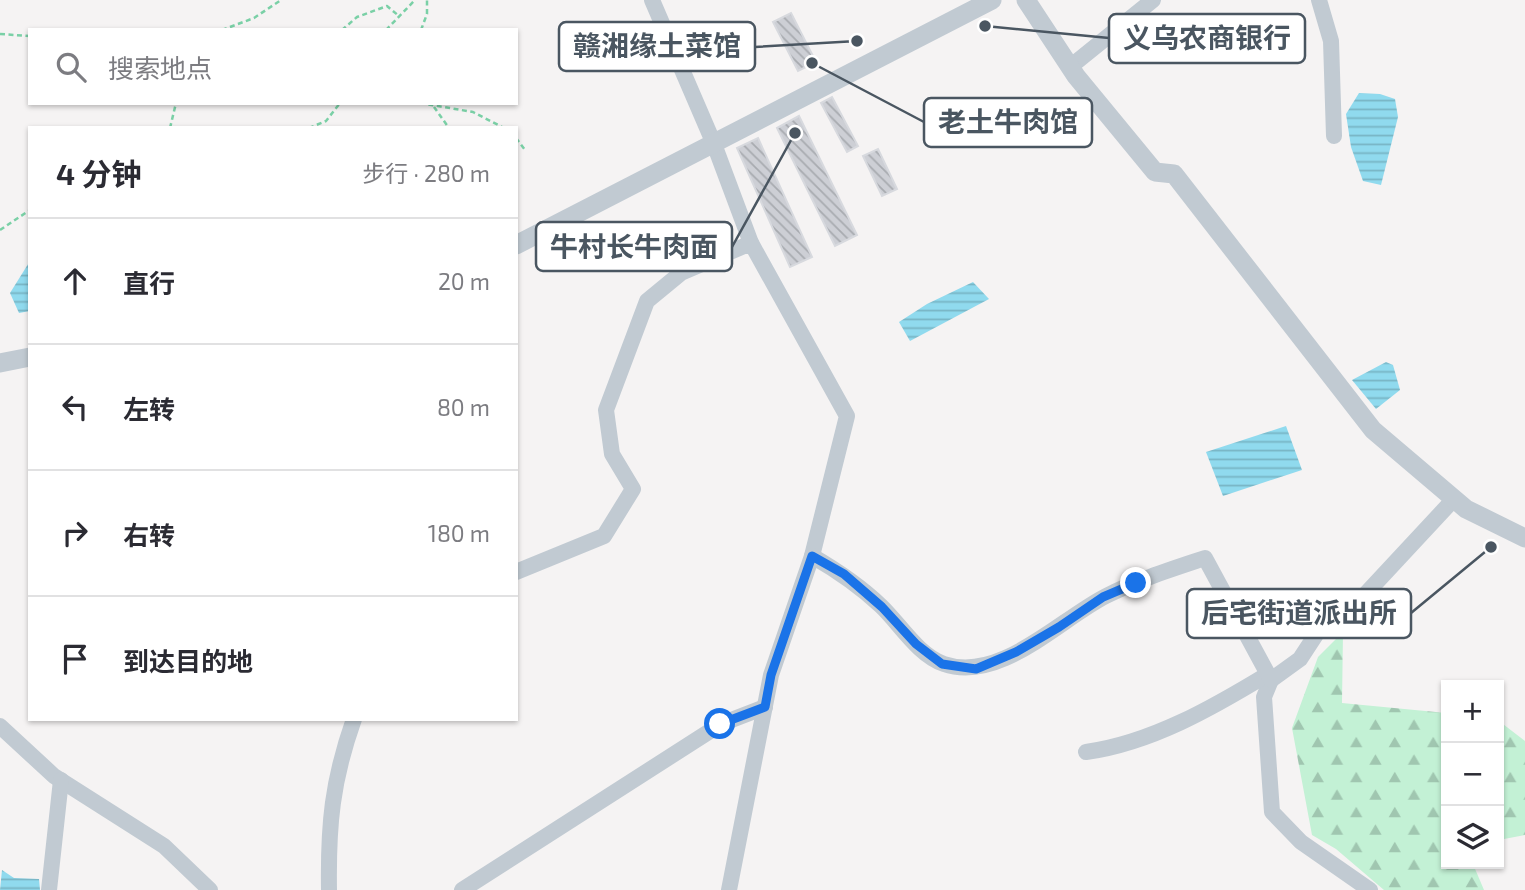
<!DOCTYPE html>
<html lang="zh">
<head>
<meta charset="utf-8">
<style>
	body { margin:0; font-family:"Exo 2","Noto Sans SC",sans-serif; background:#f2f2f3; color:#2b2b33 }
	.controls { position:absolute; right:21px; bottom:21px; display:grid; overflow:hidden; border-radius:0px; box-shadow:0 2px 5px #0004 }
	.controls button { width:63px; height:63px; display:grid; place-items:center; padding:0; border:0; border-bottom:2px solid #e1e1e2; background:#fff; color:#2b2b33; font:35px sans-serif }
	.stop { position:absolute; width:21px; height:21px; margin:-16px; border:5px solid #1a73e8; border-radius:50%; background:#fff }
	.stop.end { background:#1a73e8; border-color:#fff; box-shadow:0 2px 7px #0008 }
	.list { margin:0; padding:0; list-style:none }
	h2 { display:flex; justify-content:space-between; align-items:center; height:91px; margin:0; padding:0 28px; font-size:30px }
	h2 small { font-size:23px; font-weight:400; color:#7c7c81 }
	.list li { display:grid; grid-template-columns:46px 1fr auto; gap:21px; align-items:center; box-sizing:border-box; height:126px; padding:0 28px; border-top:2px solid #e1e1e2 }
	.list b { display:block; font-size:26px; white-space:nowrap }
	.list em { font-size:23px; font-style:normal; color:#7c7c81 }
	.icon { flex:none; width:38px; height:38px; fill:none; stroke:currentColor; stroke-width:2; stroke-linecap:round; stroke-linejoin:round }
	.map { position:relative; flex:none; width:1525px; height:890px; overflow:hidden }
	.search { position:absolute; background:#fff; box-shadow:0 2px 5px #0004; left:28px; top:28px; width:490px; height:77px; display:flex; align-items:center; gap:18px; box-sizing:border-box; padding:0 24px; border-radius:0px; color:#7c7c81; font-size:26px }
	.panel { position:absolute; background:#fff; box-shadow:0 2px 5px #0004; left:28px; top:126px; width:490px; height:595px; border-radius:0px }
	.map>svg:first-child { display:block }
	.forest { fill:url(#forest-firs) }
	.water { fill:url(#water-rules) }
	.building { fill:url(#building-back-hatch); stroke:#d7d9de; stroke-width:2 }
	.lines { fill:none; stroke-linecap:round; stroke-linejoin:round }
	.path { stroke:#7ad0a6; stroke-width:2.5; stroke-dasharray:5 3.5; stroke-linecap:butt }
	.minor { stroke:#c1cad2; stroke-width:16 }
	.tertiary { stroke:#c1cad2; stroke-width:19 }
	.route { stroke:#1a73e8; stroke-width:9 }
	.leader { fill:none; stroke:#4a5661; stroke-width:2.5 }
	.callout-dot { fill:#4a5661; stroke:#fff; stroke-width:2.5 }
	.callout { fill:#fff; stroke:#4a5661; stroke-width:2.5 }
	.callout-label { font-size:28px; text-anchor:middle; font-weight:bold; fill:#4a5661 }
</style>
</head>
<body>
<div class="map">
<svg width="1525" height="890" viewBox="0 0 1525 890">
	<defs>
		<pattern id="forest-firs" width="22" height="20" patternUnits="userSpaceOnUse" patternTransform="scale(1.75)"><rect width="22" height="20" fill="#c3f1d5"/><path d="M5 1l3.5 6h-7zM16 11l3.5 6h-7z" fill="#a0c6b0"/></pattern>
		<pattern id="water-rules" width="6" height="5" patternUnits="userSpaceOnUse" patternTransform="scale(1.75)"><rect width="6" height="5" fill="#90daee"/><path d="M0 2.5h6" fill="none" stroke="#78b4c4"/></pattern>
		<pattern id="building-back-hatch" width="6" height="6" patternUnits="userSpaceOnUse" patternTransform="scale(1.75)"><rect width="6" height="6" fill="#cdcfd5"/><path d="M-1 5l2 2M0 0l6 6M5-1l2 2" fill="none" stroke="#a8abb0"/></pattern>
	</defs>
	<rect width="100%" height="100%" fill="#f5f3f3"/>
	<!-- forest -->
	<g class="forest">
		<path d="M1343 632 1342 703 1446 713V864H1473L1484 890H1384L1336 849 1312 835 1292 728 1318 657Z"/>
		<path d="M1499 721 1525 741V835L1499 840Z"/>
	</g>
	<!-- water -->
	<g class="water">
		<path d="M1359 93 1380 94 1395 99 1398 117 1381 185 1363 181 1351 147 1346 114Z"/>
		<path d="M30 261V311L19 313 10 293Z"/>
		<path d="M973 282 989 299 910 341 899 322 927 304Z"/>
		<path d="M1386 362 1393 365 1400 390 1376 409 1352 380Z"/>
		<path d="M1286 426 1302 470 1223 496 1206 452Z"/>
		<path d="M2 870 14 878 39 879 40 890H0Z"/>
	</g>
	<!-- building -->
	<g class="building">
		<path d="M791 13 816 62 798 71 773 22Z"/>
		<path d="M832 97 858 146 847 152 821 103Z"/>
		<path d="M799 116 857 235 835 246 777 128Z"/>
		<path d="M758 138 812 257 790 267 737 148Z"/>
		<path d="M878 149 897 189 882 196 863 156Z"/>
	</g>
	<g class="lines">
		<!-- path -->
		<g class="path">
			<path d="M222 30 254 18 281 0"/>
			<path d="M342 30 357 17 387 6 399 16"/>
			<path d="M386 30 415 0"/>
			<path d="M421 30 427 14V0"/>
			<path d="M0 34 30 36"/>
			<path d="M420 103 473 112 504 128"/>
			<path d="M434 107 449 128"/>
			<path d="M170 128 176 103"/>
			<path d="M309 128 326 121 340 103"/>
			<path d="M516 138 525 150"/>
			<path d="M0 230 30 210"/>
		</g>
		<!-- minor -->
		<g class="minor">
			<path d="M652 0 714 144 751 243"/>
			<path d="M1319 0 1331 41 1334 136"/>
			<path d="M1070 67 1153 0"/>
			<path d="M516 572 604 536 633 489 612 454 606 410 647 301 681 273 751 243 847 416 812 556"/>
			<path d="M1271 680 1264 697 1272 812 1301 842 1370 890"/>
			<path d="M0 726 54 776 164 846 210 890"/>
			<path d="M1086 752C1151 743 1212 708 1268 674"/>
			<path d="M49 890 61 780"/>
			<path d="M329 890C328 825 332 781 354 719"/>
			<path d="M462 890 721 724 765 707"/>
			<path d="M729 890 771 675 812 556C838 571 860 586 881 606 900 624 918 655 944 664 1000 683 1059 620 1106 596 1137 580 1172 569 1205 558L1271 680 1300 659 1317 633 1347 614 1454 499"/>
		</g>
		<!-- tertiary -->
		<g class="tertiary">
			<path d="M1026 0 1076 76 1155 172 1174 174 1373 430 1466 509 1525 538"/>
			<path d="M516 245 992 0"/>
			<path d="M0 363 30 357"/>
		</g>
	</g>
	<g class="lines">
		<!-- route -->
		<path class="route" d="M720 724 765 707 771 675 812 556 844 574 882 607 916 644 942 664 976 669 1016 652 1059 627 1103 597 1136 583"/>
	</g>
	<!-- callouts -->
	<path class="leader" d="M985 26L1109 38M857 41L755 47M812 63L924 122M795 133L732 247M1491 547L1411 613"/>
	<g class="callout-dot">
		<circle cx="985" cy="26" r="7"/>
		<circle cx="857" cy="41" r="7"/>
		<circle cx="812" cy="63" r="7"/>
		<circle cx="795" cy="133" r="7"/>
		<circle cx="1491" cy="547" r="7"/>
	</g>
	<g class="callout">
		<rect x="1109" y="14" width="196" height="49" rx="7"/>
		<rect x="559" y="22" width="196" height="49" rx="7"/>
		<rect x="924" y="98" width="168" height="49" rx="7"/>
		<rect x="536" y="222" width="196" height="49" rx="7"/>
		<rect x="1187" y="589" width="224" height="49" rx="7"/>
	</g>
	<g class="callout-label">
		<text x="1207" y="48">义乌农商银行</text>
		<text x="657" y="56">赣湘缘土菜馆</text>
		<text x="1008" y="132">老土牛肉馆</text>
		<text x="634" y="257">牛村长牛肉面</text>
		<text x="1299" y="623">后宅街道派出所</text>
	</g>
</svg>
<div class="controls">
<button>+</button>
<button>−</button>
<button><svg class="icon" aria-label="layers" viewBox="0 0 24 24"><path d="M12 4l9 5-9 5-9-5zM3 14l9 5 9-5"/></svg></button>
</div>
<div class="stop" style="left:720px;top:724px"></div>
<div class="stop end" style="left:1136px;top:583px"></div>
<div class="search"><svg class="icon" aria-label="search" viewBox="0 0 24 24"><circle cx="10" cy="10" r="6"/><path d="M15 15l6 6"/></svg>搜索地点</div>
<section class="panel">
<h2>4 分钟<small>步行 · 280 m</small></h2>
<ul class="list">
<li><svg class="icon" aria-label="ahead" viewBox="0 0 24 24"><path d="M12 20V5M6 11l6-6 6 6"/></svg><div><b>直行</b></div><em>20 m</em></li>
<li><svg class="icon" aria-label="left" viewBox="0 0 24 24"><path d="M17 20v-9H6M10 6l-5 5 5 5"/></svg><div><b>左转</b></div><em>80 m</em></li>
<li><svg class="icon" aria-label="right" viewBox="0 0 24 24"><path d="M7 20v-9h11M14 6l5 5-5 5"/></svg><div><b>右转</b></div><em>180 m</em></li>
<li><svg class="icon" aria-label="arrive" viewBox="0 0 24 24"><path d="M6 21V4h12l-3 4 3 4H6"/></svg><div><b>到达目的地</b></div></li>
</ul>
</section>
</div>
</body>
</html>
